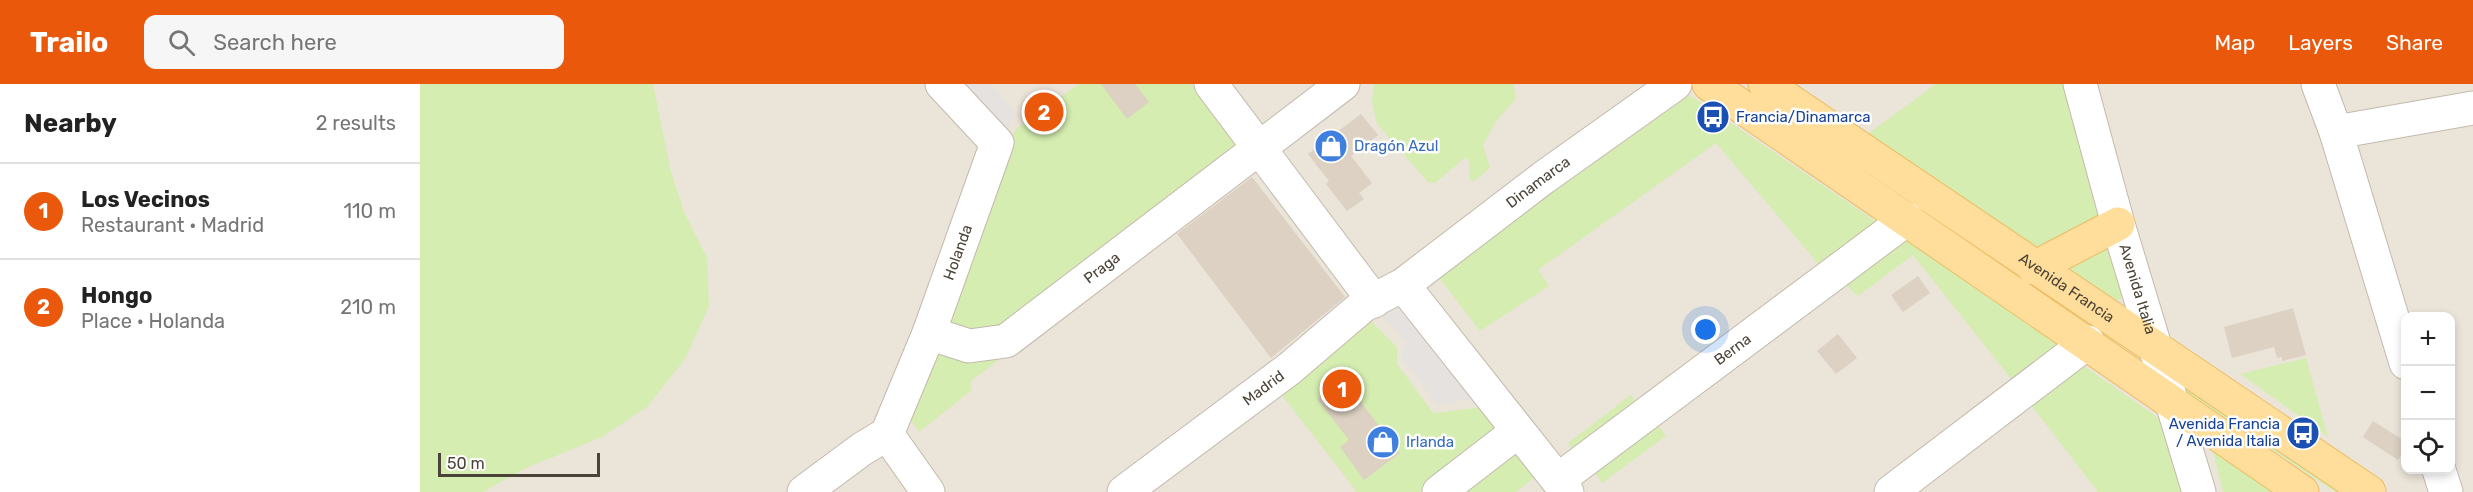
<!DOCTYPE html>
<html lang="en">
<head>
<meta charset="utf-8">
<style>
	body { margin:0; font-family:Rubik,sans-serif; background:#f6f6f6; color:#222 }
	.controls { position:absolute; right:18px; bottom:18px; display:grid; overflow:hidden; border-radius:12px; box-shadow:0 3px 9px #0003 }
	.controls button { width:54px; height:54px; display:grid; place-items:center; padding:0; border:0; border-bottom:2px solid #e0e0e0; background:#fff; color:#222; font:30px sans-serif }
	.scale { position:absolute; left:18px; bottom:15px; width:162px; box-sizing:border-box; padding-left:6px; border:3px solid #4c4338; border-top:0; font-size:16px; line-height:21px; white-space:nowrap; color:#4c4338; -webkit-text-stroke:4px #fff; paint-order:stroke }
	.you { position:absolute; left:1286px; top:246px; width:21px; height:21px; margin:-15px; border:4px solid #fff; border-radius:50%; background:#1a73e8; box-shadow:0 0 0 9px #1a73e833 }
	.badge { display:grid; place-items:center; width:39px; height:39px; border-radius:50%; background:#ea580c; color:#fff; font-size:20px; font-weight:700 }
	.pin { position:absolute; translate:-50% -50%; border:3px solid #fff; box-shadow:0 2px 6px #0006 }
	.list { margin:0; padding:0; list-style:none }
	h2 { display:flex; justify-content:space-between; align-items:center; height:78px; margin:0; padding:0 24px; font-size:26px }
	h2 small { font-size:20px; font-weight:400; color:#767676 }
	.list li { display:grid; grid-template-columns:39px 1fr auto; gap:18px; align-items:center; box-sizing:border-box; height:96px; padding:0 24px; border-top:2px solid #e0e0e0 }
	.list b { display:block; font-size:22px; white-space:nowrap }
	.list p { margin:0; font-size:20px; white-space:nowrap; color:#767676 }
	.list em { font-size:20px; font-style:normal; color:#767676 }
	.icon { flex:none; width:33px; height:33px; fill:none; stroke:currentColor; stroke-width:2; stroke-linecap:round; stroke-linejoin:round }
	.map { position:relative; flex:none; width:2053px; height:408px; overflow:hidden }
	header { display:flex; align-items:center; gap:36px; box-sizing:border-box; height:84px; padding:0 30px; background:#ea580c; color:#fff }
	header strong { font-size:28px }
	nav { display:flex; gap:33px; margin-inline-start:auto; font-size:21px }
	.search { width:420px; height:54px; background:#f6f6f6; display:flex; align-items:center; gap:15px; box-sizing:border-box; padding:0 21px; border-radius:12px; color:#767676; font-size:22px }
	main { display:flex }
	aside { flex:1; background:#fff }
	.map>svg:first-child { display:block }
	.residential { fill:#ebe4d9; fill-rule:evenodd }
	.green { fill:#d5edb1 }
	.parking { fill:#e5e2df }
	.building { fill:#dcd1c2 }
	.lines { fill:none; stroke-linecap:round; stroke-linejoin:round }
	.minor-casing { stroke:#c3baac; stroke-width:35 }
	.major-casing { stroke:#edbc62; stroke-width:35 }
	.minor { stroke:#fff; stroke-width:33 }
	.major { stroke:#ffdd9b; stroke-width:33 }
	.labels { text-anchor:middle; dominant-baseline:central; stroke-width:5; stroke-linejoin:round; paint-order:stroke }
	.transit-label { font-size:15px; fill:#164399; stroke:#fff; text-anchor:start }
	.shop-label { font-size:15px; fill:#366cbe; stroke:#fff; text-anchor:start }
	.street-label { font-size:15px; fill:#4c4338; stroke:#fff }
</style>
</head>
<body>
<header>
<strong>Trailo</strong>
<div class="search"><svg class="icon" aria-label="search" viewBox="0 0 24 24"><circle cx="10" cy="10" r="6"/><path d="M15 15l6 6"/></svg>Search here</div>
<nav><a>Map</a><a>Layers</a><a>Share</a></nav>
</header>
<main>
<aside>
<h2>Nearby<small>2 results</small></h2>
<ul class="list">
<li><span class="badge">1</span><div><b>Los Vecinos</b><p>Restaurant · Madrid</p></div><em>110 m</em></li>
<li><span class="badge">2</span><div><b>Hongo</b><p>Place · Holanda</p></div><em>210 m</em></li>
</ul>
</aside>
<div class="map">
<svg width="2053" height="408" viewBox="0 0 2053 408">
	<rect width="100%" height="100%" fill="#f6f2eb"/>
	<!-- residential -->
	<path class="residential" d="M0 0H2053V408H0ZM1986 232H2030V386H1986Z"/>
	<!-- green -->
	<g class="green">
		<path d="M0 0H233L251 88 265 130 287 174 289 222 265 275 227 323 182 353 104 385 63 408H0Z"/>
		<path d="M659 0H772L816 59V67L579 252 525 243 580 83 596 45Z"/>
		<path d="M954 0H1093L1096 15 1076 37 1063 61 1070 84 1053 98 1050 96 1049 76 1045 74 1015 99H1009L957 40 952 18Z"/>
		<path d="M1516 0H1646L1707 211 1696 217 1441 55Z"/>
		<path d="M1270 11 1461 141 1401 183 1296 59 1118 186 1129 202 1060 247 1017 191Z"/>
		<path d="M1495 149 1644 255 1596 301 1493 171 1438 212 1426 201Z"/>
		<path d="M737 154 550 298 552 306 499 348 490 335 519 265 547 269Z"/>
		<path d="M946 232 977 263V280L1013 329 1064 323 1080 343 1000 408H937L858 306Z"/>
		<path d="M1886 274 1908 353 1820 290Z"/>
		<path d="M1658 278 1743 337 1764 408H1678L1605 313Z"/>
		<path d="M1770 300 1933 408H1915L1765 307Z"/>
		<path d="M1211 311 1220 323 1156 370 1148 359Z"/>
		<path d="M1233 335 1246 352 1182 399 1170 382Z"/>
		<path d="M1090 363 1114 394 1096 408H1034Z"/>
		<path d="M1793 367 1854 408H1803Z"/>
	</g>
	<!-- parking -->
	<g class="parking">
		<path d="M547 0H571L595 29 587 47Z"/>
		<path d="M975 219 1051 315 1018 321 982 274 985 257 962 230Z"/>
	</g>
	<!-- building -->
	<g class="building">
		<path d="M681 0H715L729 18 707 35Z"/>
		<path d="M941 30 958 51 931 72 952 99 939 109 944 115 927 127 906 100 909 97 888 70Z"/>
		<path d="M832 93 925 213 851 274 757 150Z"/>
		<path d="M1498 192 1510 209 1483 228 1471 211Z"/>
		<path d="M1873 224 1886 271 1862 277V273L1857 274 1854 263 1812 274 1804 243Z"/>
		<path d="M1418 250 1437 274 1416 290 1397 267Z"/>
		<path d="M923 295 980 369 944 396 920 363 929 356 897 315Z"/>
		<path d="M1953 337 1986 358V364L1978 376 1943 353Z"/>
	</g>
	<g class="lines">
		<defs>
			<g id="minor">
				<path d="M791 0 954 217"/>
				<path id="s1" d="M1660 0 1698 140 1779 408"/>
				<path d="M1898 0 1916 48 1986 279"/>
				<path d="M1916 48 2053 24"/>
				<path d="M983 201 1147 408"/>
				<path id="s2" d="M509 249 549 262 586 257 923 0"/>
				<path id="s3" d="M467 350 509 249 577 59 522 0"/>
				<path d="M467 350 508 408"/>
				<path d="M2019 386 2026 408"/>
				<path id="s4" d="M1138 396 1487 135"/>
				<path d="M384 408 442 365 467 350"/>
				<path id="s5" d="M704 408 869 285 944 221 983 201 1123 94 1255 0"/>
				<path d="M1019 408 1098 347"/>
				<path d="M1471 408 1668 258"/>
			</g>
			<g id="major">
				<path d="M1289 0 1882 408"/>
				<path id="s6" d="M1345 0 1949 408"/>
				<path d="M1614 184 1698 140"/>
			</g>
		</defs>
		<!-- minor casing -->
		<use href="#minor" class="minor-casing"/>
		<!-- major casing -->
		<use href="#major" class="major-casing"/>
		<!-- minor -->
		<use href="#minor" class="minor"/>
		<!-- major -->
		<use href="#major" class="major"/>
	</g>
	<!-- icons -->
	<defs>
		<symbol id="bus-disc" viewBox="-11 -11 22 22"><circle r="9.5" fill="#1a4fb4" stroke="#fff"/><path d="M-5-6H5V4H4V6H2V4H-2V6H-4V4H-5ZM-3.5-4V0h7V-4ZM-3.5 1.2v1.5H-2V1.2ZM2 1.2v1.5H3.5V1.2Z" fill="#fff"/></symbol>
		<symbol id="shop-disc" viewBox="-11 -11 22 22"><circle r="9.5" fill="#3f7fe0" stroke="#fff"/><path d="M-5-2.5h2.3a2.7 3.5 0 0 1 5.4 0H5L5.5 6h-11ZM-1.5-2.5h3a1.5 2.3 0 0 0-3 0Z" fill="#fff"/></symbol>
	</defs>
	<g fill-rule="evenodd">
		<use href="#bus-disc" x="1274" y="14" width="38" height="38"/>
		<use href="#shop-disc" x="892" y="43" width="38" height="38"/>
		<use href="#bus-disc" x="1864" y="330" width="38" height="38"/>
		<use href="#shop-disc" x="944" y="339" width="38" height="38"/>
	</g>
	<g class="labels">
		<!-- transit labels -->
		<g class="transit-label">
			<text x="1316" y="33">Francia/Dinamarca</text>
			<text x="1860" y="340" text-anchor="end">Avenida Francia<tspan x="1860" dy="17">/ Avenida Italia</tspan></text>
		</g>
		<!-- shop labels -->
		<g class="shop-label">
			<text x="934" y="62">Dragón Azul</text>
			<text x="986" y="358">Irlanda</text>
		</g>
		<!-- street labels -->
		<g class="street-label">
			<text stroke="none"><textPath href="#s5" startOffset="518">Dinamarca</textPath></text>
			<text stroke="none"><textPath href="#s3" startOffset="195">Holanda</textPath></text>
			<text stroke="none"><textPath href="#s2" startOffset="200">Praga</textPath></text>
			<text stroke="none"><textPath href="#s6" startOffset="364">Avenida Francia</textPath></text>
			<text stroke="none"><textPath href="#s1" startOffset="213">Avenida Italia</textPath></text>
			<text stroke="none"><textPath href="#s4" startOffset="218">Berna</textPath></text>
			<text stroke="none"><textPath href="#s5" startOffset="174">Madrid</textPath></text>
		</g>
	</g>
</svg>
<div class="controls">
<button>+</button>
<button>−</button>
<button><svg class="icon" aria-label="locate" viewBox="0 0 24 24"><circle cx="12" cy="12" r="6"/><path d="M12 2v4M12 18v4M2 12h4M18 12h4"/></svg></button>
</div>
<div class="scale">50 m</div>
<div class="you"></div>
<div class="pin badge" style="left:922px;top:305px">1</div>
<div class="pin badge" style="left:624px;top:28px">2</div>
</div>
</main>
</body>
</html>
